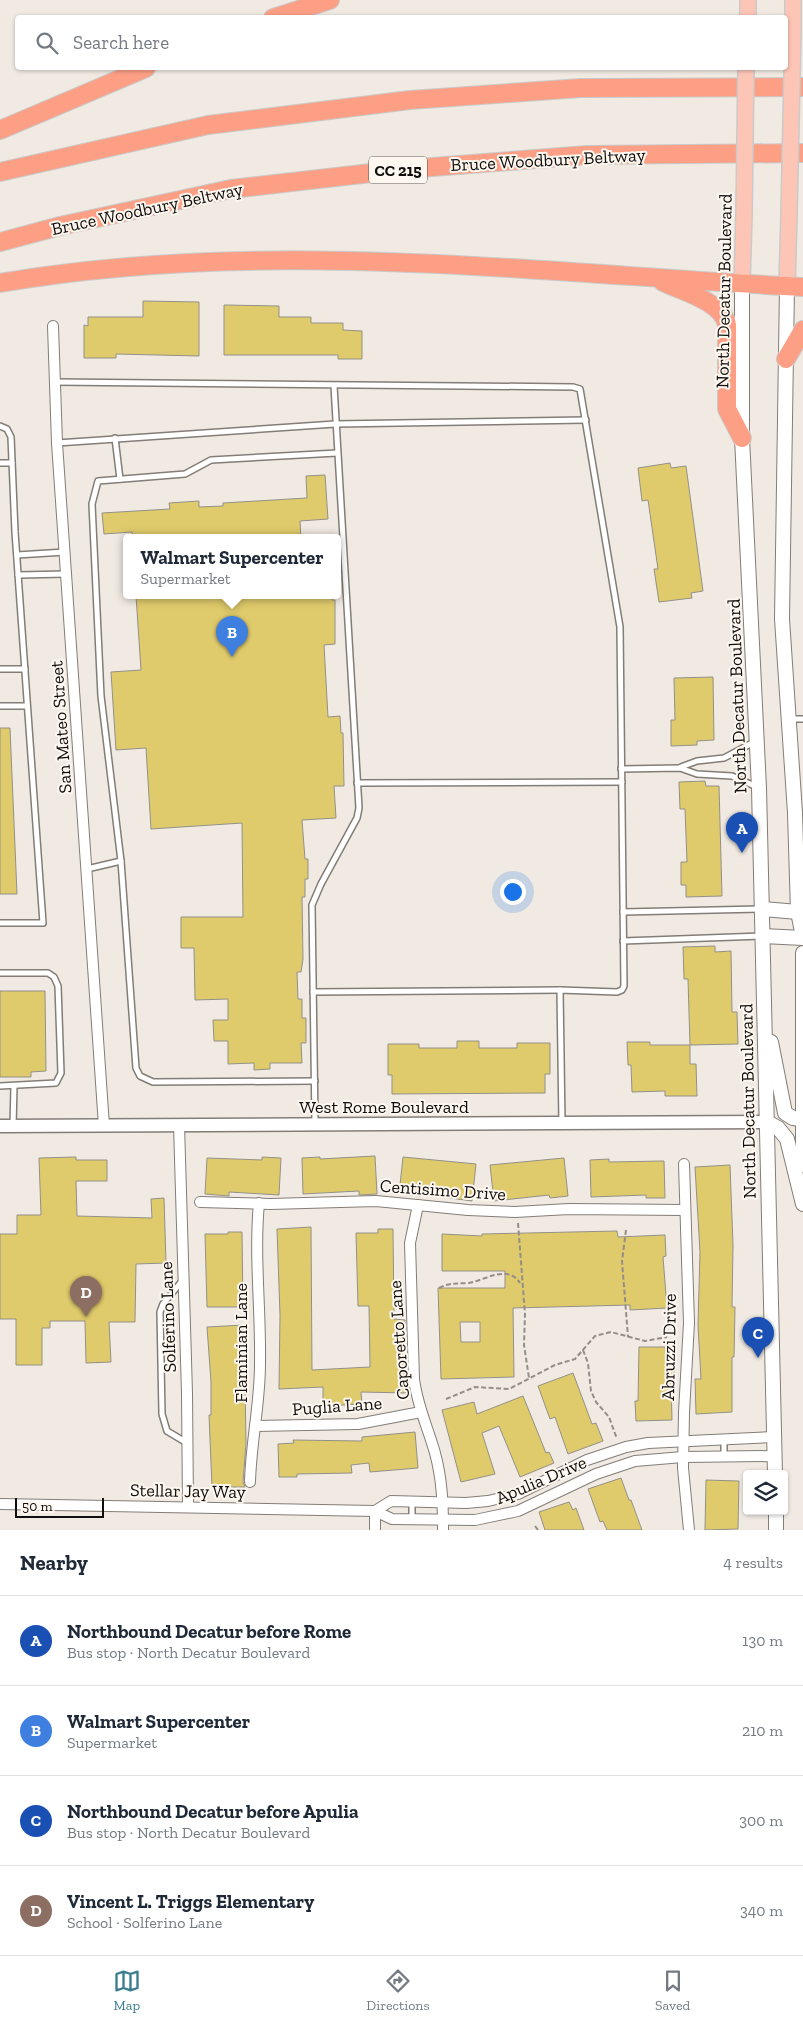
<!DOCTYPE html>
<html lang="en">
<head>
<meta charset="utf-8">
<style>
	body { margin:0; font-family:"Zilla Slab",serif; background:#f2f2f3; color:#1f2937 }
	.controls { position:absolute; right:15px; bottom:15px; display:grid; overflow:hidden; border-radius:5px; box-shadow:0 1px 4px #0004 }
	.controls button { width:45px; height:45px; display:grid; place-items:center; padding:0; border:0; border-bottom:1px solid #e0e1e3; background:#fff; color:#1f2937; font:25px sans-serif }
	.scale { position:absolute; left:15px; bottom:12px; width:89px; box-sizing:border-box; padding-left:5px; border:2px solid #100e0c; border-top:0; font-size:14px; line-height:18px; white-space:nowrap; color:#100e0c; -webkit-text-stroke:4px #fef7f0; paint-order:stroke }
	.you { position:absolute; left:512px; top:891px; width:18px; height:18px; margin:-12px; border:4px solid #fff; border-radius:50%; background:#1a73e8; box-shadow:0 0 0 8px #1a73e833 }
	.badge { display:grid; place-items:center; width:32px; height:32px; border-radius:50%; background:#397c8d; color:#fff; font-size:16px; font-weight:700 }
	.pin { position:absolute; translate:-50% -41px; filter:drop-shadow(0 1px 2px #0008) }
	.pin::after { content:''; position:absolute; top:26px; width:18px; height:15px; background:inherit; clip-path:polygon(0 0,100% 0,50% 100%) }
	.popup { position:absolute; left:123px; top:534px; width:218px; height:65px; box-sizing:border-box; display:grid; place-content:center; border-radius:5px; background:#fff; filter:drop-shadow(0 1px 4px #0005); font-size:16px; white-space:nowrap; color:#747a83 }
	.popup b { font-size:19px; color:#1f2937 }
	.popup::after { content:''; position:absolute; left:50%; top:100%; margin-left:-10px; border:10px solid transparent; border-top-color:#fff }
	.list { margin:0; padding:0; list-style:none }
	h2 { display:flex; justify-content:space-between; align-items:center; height:65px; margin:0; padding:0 20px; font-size:21px }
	h2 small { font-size:16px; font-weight:400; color:#747a83 }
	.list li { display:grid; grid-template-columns:32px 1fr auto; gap:15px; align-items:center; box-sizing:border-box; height:90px; padding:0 20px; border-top:1px solid #e0e1e3 }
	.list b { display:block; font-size:19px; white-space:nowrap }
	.list p { margin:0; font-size:16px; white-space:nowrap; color:#747a83 }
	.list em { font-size:16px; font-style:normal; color:#747a83 }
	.icon { flex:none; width:28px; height:28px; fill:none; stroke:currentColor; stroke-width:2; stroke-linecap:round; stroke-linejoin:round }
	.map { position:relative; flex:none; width:803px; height:1530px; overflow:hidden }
	.search { position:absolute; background:#fff; box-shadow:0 1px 4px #0004; left:15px; right:15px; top:15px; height:55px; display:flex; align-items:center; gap:12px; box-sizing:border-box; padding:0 18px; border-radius:5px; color:#747a83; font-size:19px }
	.sheet { height:425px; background:#fff }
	nav { display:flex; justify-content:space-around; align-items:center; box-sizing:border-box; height:70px; border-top:1px solid #e0e1e3; background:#fff; font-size:14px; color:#747a83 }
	nav a { display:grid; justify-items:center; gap:2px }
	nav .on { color:#397c8d }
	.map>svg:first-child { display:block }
	.building { fill:#e0cb6c; stroke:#929188; fill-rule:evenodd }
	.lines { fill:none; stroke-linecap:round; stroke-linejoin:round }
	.service-casing { stroke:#837d77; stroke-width:8 }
	.minor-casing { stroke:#837d77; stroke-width:12 }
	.tertiary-casing { stroke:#837d77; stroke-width:15 }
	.secondary-casing { stroke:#837d77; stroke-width:16 }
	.primary-casing { stroke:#cacaca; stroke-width:18 }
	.motorway-casing { stroke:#cacaca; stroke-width:20 }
	.path { stroke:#938e89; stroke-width:2; stroke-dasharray:5 2.5; stroke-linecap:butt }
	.service { stroke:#fff; stroke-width:5 }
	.minor { stroke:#fff; stroke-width:10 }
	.tertiary { stroke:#fff; stroke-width:12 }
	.secondary { stroke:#fff; stroke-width:14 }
	.primary { stroke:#fdc5b6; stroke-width:15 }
	.motorway { stroke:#fc9f85; stroke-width:18 }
	.primary-bridge-casing { stroke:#cacaca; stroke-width:18; stroke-linecap:butt }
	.primary-bridge { stroke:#fdc5b6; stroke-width:15 }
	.labels { text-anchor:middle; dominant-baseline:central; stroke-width:4; stroke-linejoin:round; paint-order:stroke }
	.shield { fill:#fef7f0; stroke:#575450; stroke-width:1 }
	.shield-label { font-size:16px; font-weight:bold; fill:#100e0c }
	.street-label { font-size:18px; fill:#100e0c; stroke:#fef7f0 }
</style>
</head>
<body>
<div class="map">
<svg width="803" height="1530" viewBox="0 0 803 1530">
	<rect width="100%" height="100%" fill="#f1eae3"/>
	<!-- building -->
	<g class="building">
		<path d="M143 301 199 302V356L116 354V358H84V325L88 326V317H143Z"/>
		<path d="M224 305 279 306V317H311V323H343V330L362 331V359H338V355H224Z"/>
		<path d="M670 463 671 468 686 466 703 591 691 593 692 598 659 602 654 569H658L648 500 642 501 638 468Z"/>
		<path d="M325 475 328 519 300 521 301 538H133L132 532 104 534 102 513 170 509 169 503 199 501V507L223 506V503L307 498 306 476Z"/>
		<path d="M136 596H332V600H335V644L324 645 328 717 340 716 341 733H343L344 786H334L336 818 302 820 305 859H308V879H305V897H302L303 959 301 972H297L298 999H302V1018H306V1043H301L302 1063H270V1069L254 1070V1063L228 1064V1041H214L213 1020H228V999L195 1000 194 948H181V917H243L242 823 151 829 146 748 116 750 111 672 141 670Z"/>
		<path d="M713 677 714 740 697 741V745L671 746V720H675L674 678Z"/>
		<path d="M0 728H10L17 894H0Z"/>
		<path d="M705 781 706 786H719L722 896 686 897V885H681V862H687L685 809H680L679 782Z"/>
		<path d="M715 946V952L731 951 732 1012H737L738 1044 690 1045 688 979H684L683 947Z"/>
		<path d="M0 991H45L46 1071 31 1072V1077H0Z"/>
		<path d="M457 1041H479V1048H517V1043H550V1074H545V1093L392 1094V1075H388V1044H419V1048H457Z"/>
		<path d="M627 1042H650V1045H690V1064H696L697 1096H665V1091L632 1092 631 1065H628Z"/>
		<path d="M375 1156 377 1194 359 1195V1191L303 1194 302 1158 320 1157V1159Z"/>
		<path d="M76 1157V1160H107V1181H76L77 1216 152 1218 151 1199 164 1198 166 1263 136 1264 135 1322H109L111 1362 86 1363 85 1321H50V1328H42V1365H16V1319H0V1234H17V1215H41L39 1158Z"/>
		<path d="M262 1157 281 1158 279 1195 229 1192V1196L205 1194 207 1158 262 1160Z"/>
		<path d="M403 1157 476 1164 472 1201 421 1194V1196L399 1194Z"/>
		<path d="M564 1158 568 1196 550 1198 549 1195 494 1201 490 1165Z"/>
		<path d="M609 1159V1162L664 1161 665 1198H646V1195L591 1197 590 1160Z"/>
		<path d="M730 1165 733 1245 732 1307H735L734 1357H732V1412L696 1414 695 1379H701L698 1325 700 1252 695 1167Z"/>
		<path d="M311 1227 312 1370 370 1367 369 1306H358L356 1233H378V1229H393L394 1319 405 1320 404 1374H407V1393L361 1392 362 1404 323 1406V1387L279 1389 280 1315 277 1229Z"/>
		<path d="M617 1231 618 1237 665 1235 666 1256 663 1257 667 1308 630 1310V1305L513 1308 514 1377 441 1379 438 1288H505V1271H442V1234L482 1236V1234ZM460 1322H480V1342H461Z"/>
		<path d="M228 1232H242L243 1307H207L205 1234H228Z"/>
		<path d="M244 1325 246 1443 243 1482 245 1487H212L209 1415H211V1382L207 1327Z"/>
		<path d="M639 1347H665L666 1355 674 1354V1381H671L672 1420 636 1421 635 1401H638Z"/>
		<path d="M573 1373 592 1424 596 1423 603 1441 568 1454 555 1417 550 1419 538 1386Z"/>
		<path d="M523 1396 546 1453 549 1452 554 1463 520 1477 499 1426 482 1433 495 1474 461 1482 442 1410 474 1402 477 1414Z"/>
		<path d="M415 1432 418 1468 370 1472 369 1463 351 1465 352 1473 297 1474V1477H279L278 1444 294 1443 293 1440 362 1441V1437Z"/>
		<path d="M621 1478 629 1500H631L642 1530H607L603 1521 600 1522 588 1489Z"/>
		<path d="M706 1480 739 1481 738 1529 705 1530Z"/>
		<path d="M569 1502 573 1510 576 1508 584 1530H545L539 1512Z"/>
	</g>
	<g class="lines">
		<defs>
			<g id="service">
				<path d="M55 382 573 387 580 389 620 627 624 986 622 990 617 992 560 990 562 1124"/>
				<path d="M0 426 7 429 11 437 15 532 43 923H0"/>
				<path d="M115 438 120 479"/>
				<path d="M57 443 335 424 586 420"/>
				<path d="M0 463H12"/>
				<path d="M17 555 65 552"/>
				<path d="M18 575 67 574"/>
				<path d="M0 669H25"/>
				<path d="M0 706H27"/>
				<path d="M791 719H803"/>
				<path d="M681 767 697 761 724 758 754 742"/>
				<path d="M621 769 680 768 697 774 732 776 757 787"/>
				<path d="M357 783 622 782"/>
				<path d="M87 869 121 861"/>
				<path d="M623 912 760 909"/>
				<path d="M623 941 762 936"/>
				<path d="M0 973H48L54 977 58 986 61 1073 56 1083 0 1086"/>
				<path d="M313 992 560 990"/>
				<path d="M315 1081 153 1082 140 1076 136 1068 121 861 101 696 92 504 98 481 185 474 211 460 337 453"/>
				<path d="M315 1124 312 905 321 884 357 818 359 808 334 386"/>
				<path d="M13 1126 14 1086"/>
				<path d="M182 1281 163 1304 160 1312 162 1414 167 1431 187 1443"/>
				<path d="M724 1456V1439"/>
				<path d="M412 1520V1501"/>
			</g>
			<g id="minor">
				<path d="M53 326 57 443 104 1126"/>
				<path d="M179 1125 187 1393 188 1507"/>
				<path d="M684 1164 689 1323 684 1412 683 1468 689 1530"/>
				<path d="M200 1202 270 1204 376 1201 468 1210 515 1212 569 1209 684 1210"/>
				<path d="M418 1205 410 1243 414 1379C417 1405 428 1428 435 1453 442 1479 443 1503 443 1530"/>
				<path d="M255 1426 358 1424 421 1412"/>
				<path d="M250 1482C251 1442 260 1404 260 1364 261 1310 254 1256 259 1203"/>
				<path d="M0 1504 375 1511 392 1519 475 1520 518 1511 596 1474 635 1461 683 1457 774 1456"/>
				<path d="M375 1511 391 1501 466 1503 488 1501 518 1494 587 1460 626 1447 648 1443 774 1437"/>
				<path d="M375 1511V1530"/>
			</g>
			<path id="tertiary" d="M0 1126 767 1122"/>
			<g id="secondary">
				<path d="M742 284V438L759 788 775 1474"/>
				<path d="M787 286 782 619 795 813 798 912 803 937"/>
				<path d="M763 909 798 912"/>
				<path d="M763 936 803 938"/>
				<path d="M803 953V1165"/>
				<path d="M771 1042 785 1113 793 1118 802 1119"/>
				<path d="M767 1122 778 1128 787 1139 803 1204"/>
				<path d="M776 1511V1530"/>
			</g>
			<g id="primary">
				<path d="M748 18V0"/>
				<path d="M793 30V0"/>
				<path d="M742 284 744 214"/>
				<path d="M787 286 789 214"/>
			</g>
			<g id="motorway">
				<path d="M273 18 330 0"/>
				<path d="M0 130 146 68"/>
				<path d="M0 172 208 125 410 100 581 88 803 87"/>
				<path d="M0 242 60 226 231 189 406 169 587 155 803 153"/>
				<path d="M663 282C682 291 723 302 727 325V409L742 438"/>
				<path d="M0 283C267 237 535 273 803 287"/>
				<path d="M786 359 803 330"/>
			</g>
		</defs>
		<!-- service casing -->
		<use href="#service" class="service-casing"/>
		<!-- minor casing -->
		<use href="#minor" class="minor-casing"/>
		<!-- tertiary casing -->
		<use href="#tertiary" class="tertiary-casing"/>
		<!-- secondary casing -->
		<use href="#secondary" class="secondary-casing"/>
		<!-- primary casing -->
		<use href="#primary" class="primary-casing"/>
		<!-- motorway casing -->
		<use href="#motorway" class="motorway-casing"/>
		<!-- path -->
		<g class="path">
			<path d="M518 1223 525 1314 524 1345 529 1378"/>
			<path d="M626 1230 622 1261 628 1337"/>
			<path d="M439 1288C450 1282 458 1284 469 1283 485 1280 508 1264 520 1283"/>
			<path d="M583 1350 588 1363 591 1391 596 1402 609 1417 617 1439"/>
			<path d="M446 1399 475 1387 509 1389 555 1365 575 1359 595 1336 611 1332 645 1341 667 1337"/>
			<path d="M535 1526 538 1530"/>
		</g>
		<!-- service -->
		<use href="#service" class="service"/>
		<!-- minor -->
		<use href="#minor" class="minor"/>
		<!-- tertiary -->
		<use href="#tertiary" class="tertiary"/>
		<!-- secondary -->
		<use href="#secondary" class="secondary"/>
		<!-- primary -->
		<use href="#primary" class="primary"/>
		<!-- motorway -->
		<use href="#motorway" class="motorway"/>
		<defs>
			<g id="primary-bridge">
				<path d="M744 214 746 68"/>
				<path d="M789 214 793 30"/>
			</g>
		</defs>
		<!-- primary-bridge casing -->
		<use href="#primary-bridge" class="primary-bridge-casing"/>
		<!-- primary-bridge -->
		<use href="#primary-bridge" class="primary-bridge"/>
	</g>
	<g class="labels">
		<!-- shield labels -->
		<rect class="shield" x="369" y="156.5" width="58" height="27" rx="4"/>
		<g class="shield-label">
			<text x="398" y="170">CC 215</text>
		</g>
		<!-- street labels -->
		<g class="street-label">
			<text transform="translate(548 160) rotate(-3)">Bruce Woodbury Beltway</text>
			<text transform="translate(147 209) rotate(-12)">Bruce Woodbury Beltway</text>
			<text transform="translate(724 291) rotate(-89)">North Decatur Boulevard</text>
			<text transform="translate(737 696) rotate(-92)">North Decatur Boulevard</text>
			<text transform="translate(61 727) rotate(-94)">San Mateo Street</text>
			<text transform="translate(748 1101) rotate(-91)">North Decatur Boulevard</text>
			<text x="384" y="1107">West Rome Boulevard</text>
			<text transform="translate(443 1190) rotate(4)">Centisimo Drive</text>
			<text transform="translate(168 1317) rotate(-92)">Solferino Lane</text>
			<text transform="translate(399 1340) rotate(-94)">Caporetto Lane</text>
			<text transform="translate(241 1343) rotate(-90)">Flaminian Lane</text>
			<text transform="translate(669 1347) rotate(-89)">Abruzzi Drive</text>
			<text transform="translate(337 1406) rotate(-4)">Puglia Lane</text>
			<text transform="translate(541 1480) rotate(-23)">Apulia Drive</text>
			<text transform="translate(188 1491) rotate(1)">Stellar Jay Way</text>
		</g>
	</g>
</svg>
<div class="controls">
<button><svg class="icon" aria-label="layers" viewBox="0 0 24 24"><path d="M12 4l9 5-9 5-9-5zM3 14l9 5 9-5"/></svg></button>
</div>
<div class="scale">50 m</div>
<div class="you"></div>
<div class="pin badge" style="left:742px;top:853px;background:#1a4fb4">A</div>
<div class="pin badge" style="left:232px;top:657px;background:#3f7fe0">B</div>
<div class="popup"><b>Walmart Supercenter</b>Supermarket</div>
<div class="pin badge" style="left:758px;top:1358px;background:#1a4fb4">C</div>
<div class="pin badge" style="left:86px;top:1317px;background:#8d6e63">D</div>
<div class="search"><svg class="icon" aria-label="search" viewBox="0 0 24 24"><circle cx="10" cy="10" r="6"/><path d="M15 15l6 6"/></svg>Search here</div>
</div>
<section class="sheet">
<h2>Nearby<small>4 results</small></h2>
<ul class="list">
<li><span class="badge" style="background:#1a4fb4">A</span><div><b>Northbound Decatur before Rome</b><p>Bus stop · North Decatur Boulevard</p></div><em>130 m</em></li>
<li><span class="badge" style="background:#3f7fe0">B</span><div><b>Walmart Supercenter</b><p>Supermarket</p></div><em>210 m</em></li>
<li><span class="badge" style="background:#1a4fb4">C</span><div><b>Northbound Decatur before Apulia</b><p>Bus stop · North Decatur Boulevard</p></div><em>300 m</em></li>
<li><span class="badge" style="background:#8d6e63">D</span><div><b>Vincent L. Triggs Elementary</b><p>School · Solferino Lane</p></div><em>340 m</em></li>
</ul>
</section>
<nav>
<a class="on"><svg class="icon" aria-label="map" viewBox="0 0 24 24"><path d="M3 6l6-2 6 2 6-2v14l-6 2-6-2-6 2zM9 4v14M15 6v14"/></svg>Map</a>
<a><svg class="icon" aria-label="directions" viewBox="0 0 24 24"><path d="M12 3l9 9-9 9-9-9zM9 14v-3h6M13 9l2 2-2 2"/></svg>Directions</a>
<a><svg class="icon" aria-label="saved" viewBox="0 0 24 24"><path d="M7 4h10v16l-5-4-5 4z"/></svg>Saved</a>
</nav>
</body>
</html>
